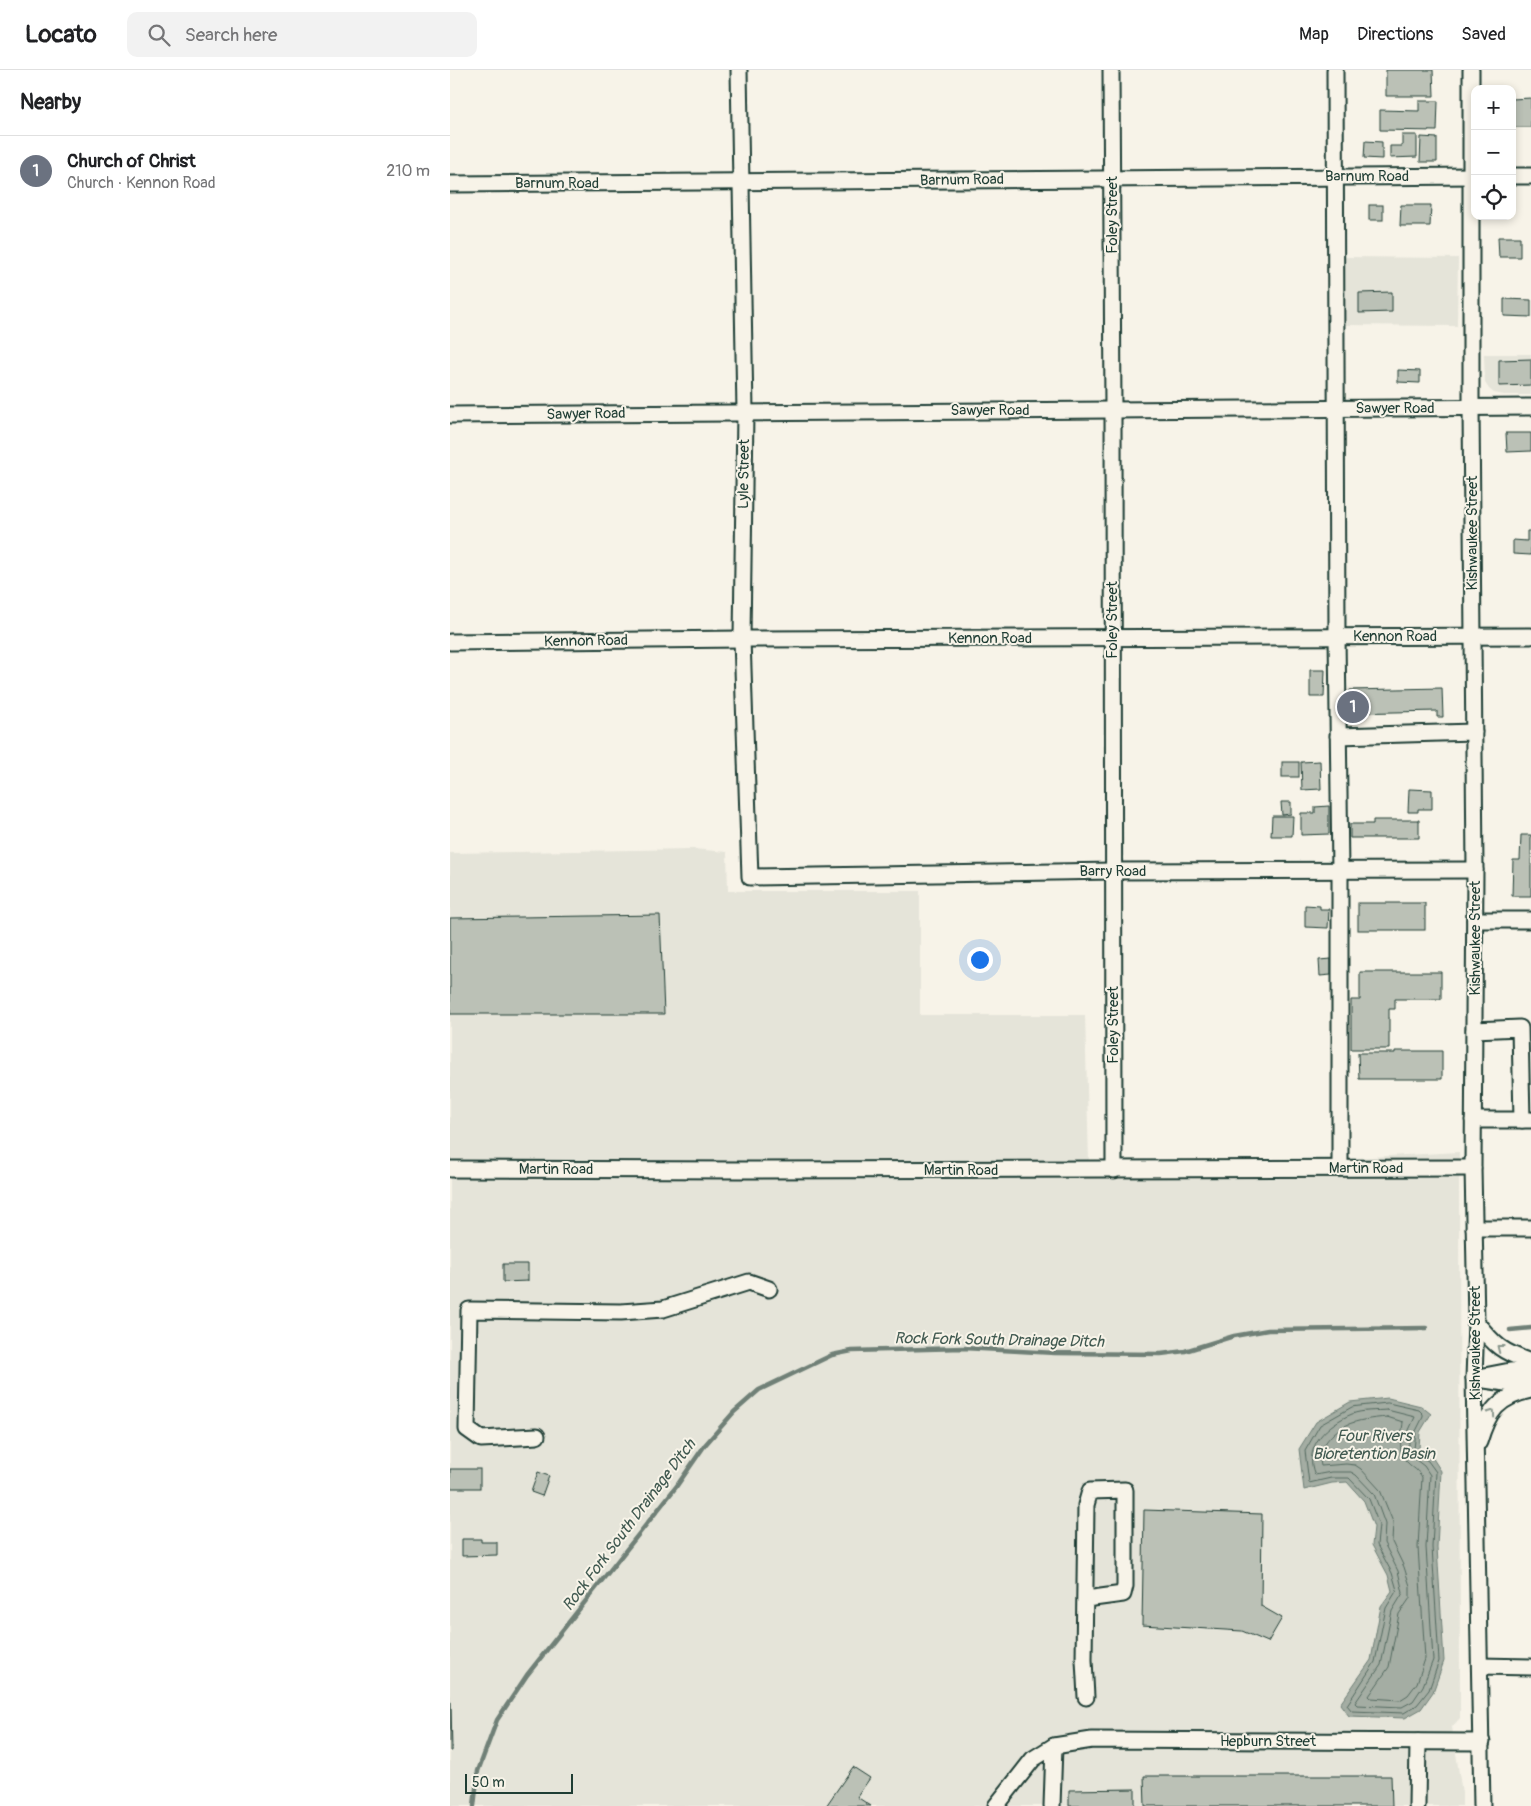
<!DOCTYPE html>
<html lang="en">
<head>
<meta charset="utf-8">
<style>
	body { margin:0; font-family:Pangolin,sans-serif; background:#f2f2f2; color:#202124 }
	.controls { position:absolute; right:15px; top:15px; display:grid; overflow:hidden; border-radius:10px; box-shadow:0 2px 8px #0003 }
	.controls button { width:45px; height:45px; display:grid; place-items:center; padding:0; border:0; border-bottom:1px solid #e0e0e0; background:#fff; color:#202124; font:25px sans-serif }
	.scale { position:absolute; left:15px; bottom:12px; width:108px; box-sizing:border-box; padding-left:5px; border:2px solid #1f3d34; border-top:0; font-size:14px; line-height:18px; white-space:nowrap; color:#1f3d34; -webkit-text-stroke:4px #f7f3e8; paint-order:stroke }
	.you { position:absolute; left:529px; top:889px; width:18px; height:18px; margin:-12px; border:4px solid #fff; border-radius:50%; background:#1a73e8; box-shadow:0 0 0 8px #1a73e833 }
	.badge { display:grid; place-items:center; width:32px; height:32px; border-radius:50%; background:#2563eb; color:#fff; font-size:16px; font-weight:700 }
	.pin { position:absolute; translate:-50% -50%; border:2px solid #fff; box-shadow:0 1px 5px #0006 }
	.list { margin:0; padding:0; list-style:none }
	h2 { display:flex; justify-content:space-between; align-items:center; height:65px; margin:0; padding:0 20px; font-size:21px }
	h2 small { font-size:16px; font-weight:400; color:#757577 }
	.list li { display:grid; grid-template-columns:32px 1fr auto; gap:15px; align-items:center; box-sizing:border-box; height:70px; padding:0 20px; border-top:1px solid #e0e0e0 }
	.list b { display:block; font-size:19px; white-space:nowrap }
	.list p { margin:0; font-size:16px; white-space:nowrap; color:#757577 }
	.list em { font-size:16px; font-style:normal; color:#757577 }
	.icon { flex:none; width:28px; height:28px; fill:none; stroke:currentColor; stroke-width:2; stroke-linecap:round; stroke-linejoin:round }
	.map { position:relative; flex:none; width:1081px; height:1736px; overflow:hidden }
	header { display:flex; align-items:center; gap:30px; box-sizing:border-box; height:70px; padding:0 25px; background:#fff; border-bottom:1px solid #e0e0e0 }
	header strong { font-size:24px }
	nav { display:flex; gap:28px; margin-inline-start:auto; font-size:18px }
	.search { width:350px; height:45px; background:#f2f2f2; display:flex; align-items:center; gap:12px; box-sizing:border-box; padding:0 18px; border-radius:10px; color:#757577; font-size:19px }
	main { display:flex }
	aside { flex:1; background:#fff }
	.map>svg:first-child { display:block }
	.built { fill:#e5e4d9 }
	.water { fill:#a4ada3; stroke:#6f8077 }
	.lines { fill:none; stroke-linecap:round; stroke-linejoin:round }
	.shore { stroke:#546a60; stroke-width:1 }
	.stream { stroke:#6f8077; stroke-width:4.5 }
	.building { fill:#bbc1b6; stroke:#1f3d34 }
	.minor-casing { stroke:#1f3d34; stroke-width:19 }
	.minor { stroke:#f7f3e8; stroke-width:15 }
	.oneway { stroke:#8b988e }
	.labels { text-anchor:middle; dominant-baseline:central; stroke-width:4; stroke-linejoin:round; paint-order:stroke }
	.street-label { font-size:15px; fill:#1f3d34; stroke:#f7f3e8 }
	.water-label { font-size:16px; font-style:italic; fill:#405950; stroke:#f7f3e8 }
</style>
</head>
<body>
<header>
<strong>Locato</strong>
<div class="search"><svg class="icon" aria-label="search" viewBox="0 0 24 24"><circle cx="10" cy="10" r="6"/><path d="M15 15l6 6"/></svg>Search here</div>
<nav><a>Map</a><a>Directions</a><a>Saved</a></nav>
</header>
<main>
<aside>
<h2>Nearby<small></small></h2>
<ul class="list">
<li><span class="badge" style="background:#6b7280">1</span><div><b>Church of Christ</b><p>Church · Kennon Road</p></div><em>210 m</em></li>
</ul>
</aside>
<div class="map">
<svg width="1081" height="1736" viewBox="0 0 1081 1736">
	<rect width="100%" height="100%" fill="#f7f3e8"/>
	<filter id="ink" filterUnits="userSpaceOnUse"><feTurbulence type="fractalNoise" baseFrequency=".02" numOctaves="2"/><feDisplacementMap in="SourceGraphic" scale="10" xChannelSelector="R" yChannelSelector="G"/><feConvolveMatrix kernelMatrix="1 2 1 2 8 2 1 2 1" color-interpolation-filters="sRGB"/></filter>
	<g filter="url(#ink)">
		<!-- built -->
		<g class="built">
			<path d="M893 187 1008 188 1007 256 893 255Z"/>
			<path d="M1034 284H1081V325H1054L1044 323 1039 319 1035 313Z"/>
			<path d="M243 779 277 782 278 821H470V945H635L639 1092 885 1089 1009 1082 1010 1648 1002 1657 1012 1723V1736H0V783Z"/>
		</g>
		<!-- water -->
		<path class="water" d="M938 1328 971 1336 981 1344 970 1362 969 1379 982 1387 991 1401 987 1477 994 1591 983 1622 971 1639 955 1648 899 1646 890 1634 921 1590 931 1536 942 1521 938 1505 922 1475 924 1457 914 1431 897 1412 882 1413 854 1420 849 1379 866 1352 900 1332Z"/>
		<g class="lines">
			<!-- shore -->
			<g class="shore">
				<path d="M938 1333 969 1340 973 1344V1347L966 1361 964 1379 966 1383 978 1391 986 1402 982 1477 989 1591 979 1620 967 1635 954 1643 902 1641 897 1635 925 1592 936 1538 947 1520 942 1503 927 1475 929 1455 919 1429 899 1408H881L859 1413 855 1381 870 1355 902 1337Z"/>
				<path d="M937 1340 965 1347 959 1360V1382L962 1387 974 1396 980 1405 976 1477 983 1590 973 1616 963 1631 952 1637 907 1635 905 1633 931 1595 942 1541 953 1523 948 1501 934 1473 935 1454 924 1424 906 1405 901 1402H881L865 1405C852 1376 878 1354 902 1344 912 1340 926 1341 937 1340Z"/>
				<path d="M937 1347 953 1352C952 1365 946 1383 958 1393 963 1398 968 1400 972 1407L968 1477 975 1589 967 1613 958 1625 950 1630 921 1628 919 1626 939 1597 949 1544 960 1528V1516L954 1497 942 1472 943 1452 930 1420 911 1399 905 1395 896 1394 871 1396 869 1384C884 1353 905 1350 937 1347Z"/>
			</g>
			<!-- stream -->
			<g class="stream">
				<path d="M1060 1260 1081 1258"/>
				<path d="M24 1736 28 1701 47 1650 77 1605 226 1417 255 1375 284 1342 309 1320 382 1285 402 1281 513 1278 605 1283 711 1284 735 1281 784 1266 818 1260 976 1258"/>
			</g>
		</g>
		<!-- building -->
		<g class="building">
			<path d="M936 0H983L984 26H936Z"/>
			<path d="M1081 28V57H1062V29Z"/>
			<path d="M969 31H988L987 61 930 60V40L969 41Z"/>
			<path d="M952 65H967V87L940 88V76H952Z"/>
			<path d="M971 67 987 68V92H970Z"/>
			<path d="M915 71 932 72V89L914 88Z"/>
			<rect x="919" y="135" width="14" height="15"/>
			<path d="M951 135H981L980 156H950Z"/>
			<path d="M1048 167H1070V187H1049Z"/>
			<path d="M942 222V242L909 243V223Z"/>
			<path d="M1054 229 1081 230V247L1054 246Z"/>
			<path d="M1081 289V315L1049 316V290Z"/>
			<path d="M948 300 970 301V313L948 312Z"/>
			<path d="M1056 363H1081V381L1057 382Z"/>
			<path d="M1077 461H1081V485L1063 484V470L1077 471Z"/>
			<path d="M860 600H875L874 627H860Z"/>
			<path d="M992 618 993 647H987V641L901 643 900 620Z"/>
			<path d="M870 691 871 719 852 720 851 692Z"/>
			<rect x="832" y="692" width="17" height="15"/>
			<path d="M959 719 982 720V739H968V742H958Z"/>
			<path d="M831 732H841V744L832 745Z"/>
			<path d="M879 736V764L851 765V743H865V737Z"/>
			<path d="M822 746H843L842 766H821Z"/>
			<path d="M923 750H969V768H900V754H923Z"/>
			<path d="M1071 765H1081V826H1062L1063 790H1070Z"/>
			<rect x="908" y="833" width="67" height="27"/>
			<path d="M855 835 870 836V839H879L878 858 855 857Z"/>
			<path d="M210 845 214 944H0V848Z"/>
			<path d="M881 889V905L870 906 869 890Z"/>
			<path d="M910 902H991V929H945V939H939V979H901V930H910Z"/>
			<path d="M945 981H992V1009H909L908 983H945Z"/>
			<path d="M53 1194H78V1211L53 1212Z"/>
			<rect x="0" y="1399" width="30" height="19"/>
			<path d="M88 1402 99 1406 92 1426 81 1422Z"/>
			<path d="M694 1440 812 1444 811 1536 832 1548 818 1572 792 1561 692 1555Z"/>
			<path d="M12 1469H31V1472H47V1485L12 1486Z"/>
			<path d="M0 1632H1L2 1681H0Z"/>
			<path d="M403 1697 420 1708 407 1727 421 1736H376Z"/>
			<path d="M694 1706H941L942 1736H695Z"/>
			<path d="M685 1719V1736H619V1720Z"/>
		</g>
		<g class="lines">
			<defs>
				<g id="minor">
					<path d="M289 0 295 342 292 569 300 807 663 801 1025 800"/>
					<path d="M661 0 663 339 664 1100"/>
					<path d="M885 0 887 566 890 801V1097"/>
					<path d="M1021 0V338L1025 800 1023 1098 1026 1252 1024 1308 1032 1736"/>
					<path d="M1062 106H1081"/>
					<path d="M0 114 1025 106"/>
					<path d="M0 345 1081 337"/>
					<path d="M0 572 292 569 1081 566"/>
					<path d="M888 666 1024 662"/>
					<path d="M1025 850H1081"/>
					<path d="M1024 960 1070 958 1072 1050"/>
					<path d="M1023 1050H1081"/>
					<path d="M0 1099 294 1100 1023 1098"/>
					<path d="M1024 1158H1081"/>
					<path d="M1026 1252C1045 1276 1052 1282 1081 1292"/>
					<path d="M1024 1308 1060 1301 1081 1300"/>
					<path d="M1035 1310 1062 1314H1081"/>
					<path d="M87 1366 31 1369 17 1359 19 1240 171 1242 213 1239 299 1212 319 1219"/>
					<path d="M1029 1372C1038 1341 1048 1327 1081 1320"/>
					<path d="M636 1529 673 1524 675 1516V1420L640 1421 636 1435 634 1590 636 1627"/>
					<path d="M1030 1596 1081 1597"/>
					<path d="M546 1736 583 1689 604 1676 642 1670 1032 1672"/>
					<path d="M602 1736 604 1676"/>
					<path d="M967 1736 968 1672"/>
				</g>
			</defs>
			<!-- minor casing -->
			<use href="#minor" class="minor-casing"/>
			<!-- minor -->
			<use href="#minor" class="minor"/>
		</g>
		<!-- one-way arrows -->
		<defs><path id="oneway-chevron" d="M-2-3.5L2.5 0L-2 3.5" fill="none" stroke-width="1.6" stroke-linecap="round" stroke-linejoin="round" transform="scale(1.25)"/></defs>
		<g class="oneway">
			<use href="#oneway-chevron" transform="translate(1050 1278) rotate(-142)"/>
			<use href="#oneway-chevron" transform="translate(1042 1343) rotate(-55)"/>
		</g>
	</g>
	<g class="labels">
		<!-- street labels -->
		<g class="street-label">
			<text x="917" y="106">Barnum Road</text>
			<text transform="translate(512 110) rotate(-1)">Barnum Road</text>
			<text x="107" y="113">Barnum Road</text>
			<text transform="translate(662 145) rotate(-90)">Foley Street</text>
			<text x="945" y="338">Sawyer Road</text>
			<text x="540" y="340">Sawyer Road</text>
			<text transform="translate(136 344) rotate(-1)">Sawyer Road</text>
			<text transform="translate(294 404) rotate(-89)">Lyle Street</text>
			<text transform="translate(1022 463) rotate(-90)">Kishwaukee Street</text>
			<text transform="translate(662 550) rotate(-90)">Foley Street</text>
			<text x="945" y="566">Kennon Road</text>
			<text x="540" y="568">Kennon Road</text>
			<text transform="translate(136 571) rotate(-1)">Kennon Road</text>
			<text x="663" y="801">Barry Road</text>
			<text transform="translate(1025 868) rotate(-90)">Kishwaukee Street</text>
			<text transform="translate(663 955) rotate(-90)">Foley Street</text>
			<text x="916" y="1098">Martin Road</text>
			<text x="106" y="1099">Martin Road</text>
			<text x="511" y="1100">Martin Road</text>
			<text transform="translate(1025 1273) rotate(-90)">Kishwaukee Street</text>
			<text x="818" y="1671">Hepburn Street</text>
		</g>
		<!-- water labels -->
		<g class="water-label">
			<text transform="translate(549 1270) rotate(1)">Rock Fork South Drainage Ditch</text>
			<text x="924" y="1366">Four Rivers<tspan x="924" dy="18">Bioretention Basin</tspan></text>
			<text transform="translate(179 1455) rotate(-53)">Rock Fork South Drainage Ditch</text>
		</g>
	</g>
</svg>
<div class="controls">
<button>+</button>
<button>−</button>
<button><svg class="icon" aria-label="locate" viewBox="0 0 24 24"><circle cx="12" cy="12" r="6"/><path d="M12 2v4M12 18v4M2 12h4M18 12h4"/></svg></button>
</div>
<div class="scale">50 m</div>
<div class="you"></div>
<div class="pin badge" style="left:903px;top:637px;background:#6b7280">1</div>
</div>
</main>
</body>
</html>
